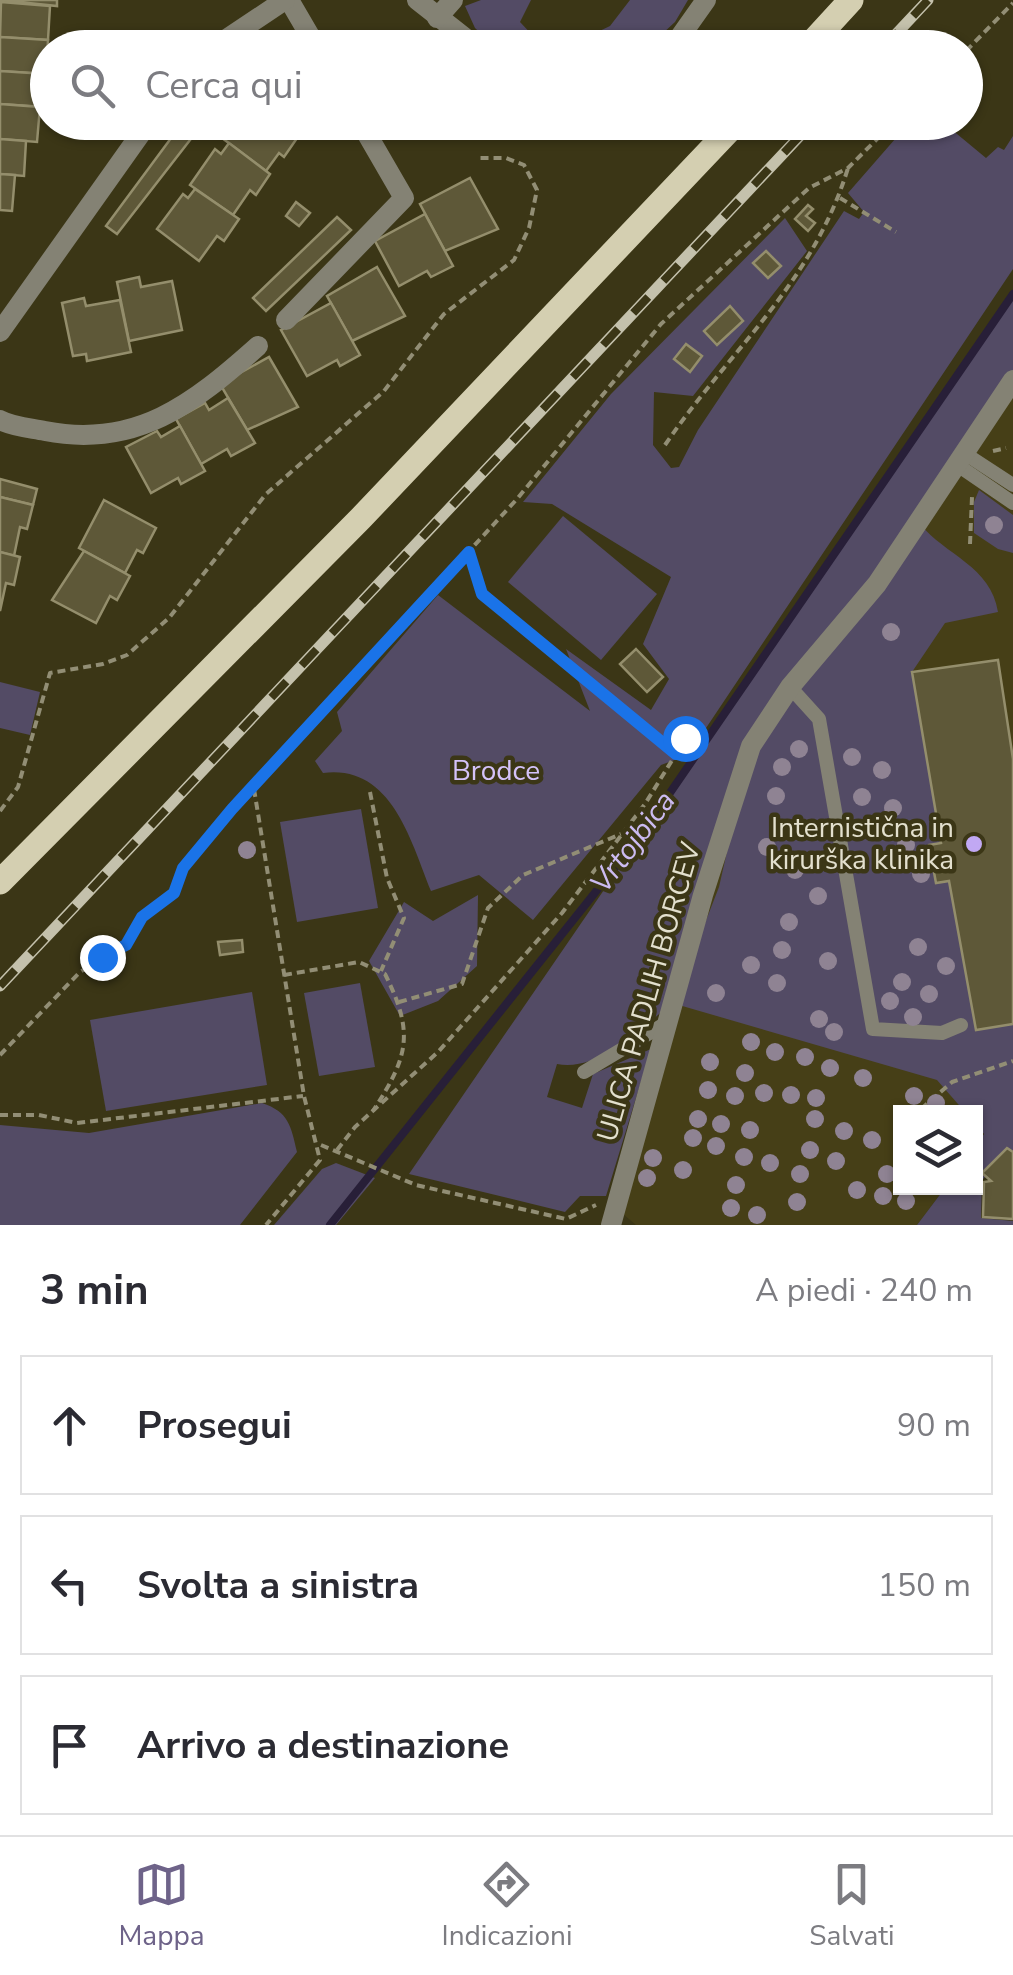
<!DOCTYPE html>
<html lang="it">
<head>
<meta charset="utf-8">
<style>
	body { margin:0; font-family:"Nunito Sans",sans-serif; background:#f7f7f7; color:#2b2b33 }
	.controls { position:absolute; right:30px; bottom:30px; display:grid; overflow:hidden; border-radius:0px; box-shadow:0 2px 8px #0004 }
	.controls button { width:90px; height:90px; display:grid; place-items:center; padding:0; border:0; border-bottom:2px solid #e1e1e2; background:#fff; color:#2b2b33; font:50px sans-serif }
	.stop { position:absolute; width:30px; height:30px; margin:-22px; border:8px solid #1a73e8; border-radius:50%; background:#fff }
	.stop.end { background:#1a73e8; border-color:#fff; box-shadow:0 2px 10px #0008 }
	.list { margin:0; padding:0; list-style:none }
	h2 { display:flex; justify-content:space-between; align-items:center; height:130px; margin:0; padding:0 40px; font-size:42px }
	h2 small { font-size:32px; font-weight:400; color:#7c7c81 }
	.list li { display:grid; grid-template-columns:65px 1fr auto; gap:30px; align-items:center; box-sizing:border-box; height:140px; margin:0 20px 20px; padding:0 20px; border:2px solid #e1e1e2; border-radius:0px }
	.list b { display:block; font-size:38px; white-space:nowrap }
	.list em { font-size:32px; font-style:normal; color:#7c7c81 }
	.icon { flex:none; width:55px; height:55px; fill:none; stroke:currentColor; stroke-width:2; stroke-linecap:round; stroke-linejoin:round }
	.map { position:relative; flex:none; width:1013px; height:1225px; overflow:hidden }
	.search { position:absolute; background:#fff; box-shadow:0 2px 8px #0004; left:30px; right:30px; top:30px; height:110px; display:flex; align-items:center; gap:25px; box-sizing:border-box; padding:0 35px; border-radius:55px; color:#7c7c81; font-size:38px }
	.sheet { height:610px; background:#fff }
	nav { display:flex; justify-content:space-around; align-items:center; box-sizing:border-box; height:140px; border-top:2px solid #e1e1e2; background:#fff; font-size:28px; color:#7c7c81 }
	nav a { display:grid; justify-items:center; gap:5px }
	nav .on { color:#6e6389 }
	.map>svg:first-child { display:block }
	.built { fill:#463f17 }
	.green { fill:#534b65; fill-rule:evenodd }
	.lines { fill:none; stroke-linecap:round; stroke-linejoin:round }
	.stream { stroke:#281f38; stroke-width:8 }
	.building { fill:#5e5838; stroke:#948e6c; stroke-width:2.5 }
	.path { stroke:#928e75; stroke-width:4; stroke-dasharray:8 5; stroke-linecap:butt }
	.lane { stroke:#848274; stroke-width:14 }
	.street { stroke:#848274; stroke-width:20 }
	.primary { stroke:#d4cfb1; stroke-width:25 }
	.rail-casing { stroke:#c4c1ac; stroke-width:11 }
	.rail { stroke:#3b3616; stroke-width:8; stroke-dasharray:22; stroke-linecap:butt }
	.tree { fill:#8f8393 }
	.route { stroke:#1a73e8; stroke-width:12 }
	.poi-dot { fill:#c1a8f3; stroke:#3b3616; stroke-width:4 }
	.labels { text-anchor:middle; dominant-baseline:central; stroke-width:9; stroke-linejoin:round; paint-order:stroke }
	.park-label { font-size:28px; fill:#d4c2f9; stroke:#3b3616 }
	.poi-label { font-size:28px; fill:#e3e0ce; stroke:#3b3616; text-anchor:end }
	.street-label { font-size:28px; fill:#e3e0ce; stroke:#3b3616 }
	.water-label { font-size:30px; font-style:italic; fill:#ccbbf1; stroke:#3b3616 }
</style>
</head>
<body>
<div class="map">
<svg width="1013" height="1225" viewBox="0 0 1013 1225">
	<rect width="100%" height="100%" fill="#3b3616"/>
	<!-- built -->
	<path class="built" d="M1013 334V1068L976 1146V1112H900V1188H945L917 1225H636L616 1208 672 1007 652 899Z"/>
	<!-- green -->
	<g class="green">
		<path d="M481 0H531L520 22 536 39 564 47H495L475 28 465 6Z"/>
		<path d="M630 0H688L675 22 648 47H566L610 26Z"/>
		<path d="M909 123H950L951 129 986 158 998 147 1004 150 1013 136V269L688 755 661 765 533 920 479 875 431 891C411 842 392 764 323 773L315 761 342 731 337 712 438 595 590 711 566 649 651 710 669 679 643 644 671 577 552 504 523 502 611 394 785 218 807 251 693 396 654 392 653 445 671 468 679 467 698 430 844 211 859 219 864 212 848 193Z"/>
		<path d="M1013 294V381L920 524C945 555 991 566 998 612L945 623 912 672 976 1030 1013 1024V1155L1008 1154 982 1180 981 1218 1013 1221V1225H917L945 1188H976V1146L984 1134 976 1124V1112H965L937 1080 672 1003C641 1029 598 1072 557 1064L547 1097 582 1108 593 1074 651 1049 606 1196H580L565 1212 409 1174ZM747 763 719 887 677 995Z"/>
		<path d="M979 490 1013 515V553L998 549 974 533V502Z"/>
		<path d="M563 516 657 594 601 660 508 582Z"/>
		<path d="M0 682 40 692 30 735 0 728Z"/>
		<path d="M361 809 378 908 297 922 280 822Z"/>
		<path d="M478 895 477 966 438 1001 400 1016 369 961 404 902 433 921Z"/>
		<path d="M360 983 375 1067 319 1076 304 993Z"/>
		<path d="M252 992 267 1085 106 1111 90 1020Z"/>
		<path d="M262 1103C289 1112 291 1126 297 1152L240 1225H0V1125L89 1133Z"/>
		<path d="M336 1163 375 1178 336 1225H274L322 1169Z"/>
	</g>
	<g class="lines">
		<!-- stream -->
		<path class="stream" d="M330 1225 641 835 1013 294"/>
	</g>
	<!-- building -->
	<g class="building">
		<path d="M0 0H57V6Z"/>
		<path d="M1 2 50 6 48 40 0 37Z"/>
		<path d="M0 37 48 40 46 74 0 71Z"/>
		<path d="M0 71 46 74 44 107 0 104Z"/>
		<path d="M0 104 40 107 37 142 0 139Z"/>
		<path d="M183 122H204L117 234 106 226Z"/>
		<path d="M233 122H296L304 128 284 157 279 153 266 171 222 138Z"/>
		<path d="M0 139 26 141 24 176 0 174Z"/>
		<path d="M229 143 270 174 256 195 250 190 233 215 190 185 215 149 221 154Z"/>
		<path d="M0 174 15 175 12 211 0 210Z"/>
		<path d="M470 178 498 229 445 251 420 204Z"/>
		<path d="M195 189 239 219 224 241 217 236 199 261 157 229 183 194 188 198Z"/>
		<path d="M296 202 310 213 299 226 286 216Z"/>
		<path d="M808 205 813 209 806 216 815 223 808 231 795 219Z"/>
		<path d="M425 214 453 266 431 277 427 271 399 286 375 241Z"/>
		<path d="M337 217 351 230 266 311 253 298Z"/>
		<path d="M766 251 781 266 768 278 753 263Z"/>
		<path d="M377 267 405 316 352 341 327 296Z"/>
		<path d="M139 277 141 287 172 281 182 330 129 341 117 282Z"/>
		<path d="M84 298 86 306 120 300 131 352 87 361 86 354 73 356 62 303Z"/>
		<path d="M331 303 360 355 340 366 337 360 307 376 281 330Z"/>
		<path d="M730 306 743 321 717 345 704 331Z"/>
		<path d="M686 344 702 356 690 372 674 359Z"/>
		<path d="M269 357 298 407 247 430 220 384Z"/>
		<path d="M228 398 255 443 231 456 227 449 201 464 176 419 205 403 209 410Z"/>
		<path d="M180 426 205 471 181 484 178 478 151 493 126 447 157 431 161 437Z"/>
		<path d="M0 479 37 489 33 505 0 497Z"/>
		<path d="M0 497 33 505 27 529 20 527 14 556 0 552Z"/>
		<path d="M104 500 156 528 143 553 137 550 125 573 79 548Z"/>
		<path d="M84 551 130 576 117 600 110 596 96 623 52 600Z"/>
		<path d="M0 552 20 557 14 585 6 583 0 611Z"/>
		<path d="M636 649 663 677 647 692 620 664Z"/>
		<path d="M998 660 1013 759V1024L976 1030 949 881 936 883 929 845 941 843 912 672Z"/>
		<path d="M242 940 243 952 220 955 218 942Z"/>
		<path d="M1007 1148 1013 1152V1219L983 1217 984 1182 991 1181 982 1173Z"/>
	</g>
	<g class="lines">
		<!-- path -->
		<g class="path">
			<path d="M966 51 1013 3"/>
			<path d="M840 198 896 232"/>
			<path d="M665 445C731 348 812 285 848 168"/>
			<path d="M993 451 1006 448"/>
			<path d="M970 544 972 497"/>
			<path d="M469 552 482 595 676 754"/>
			<path d="M254 789 304 1096 320 1160 266 1225"/>
			<path d="M370 792 387 878 404 918 381 971"/>
			<path d="M0 811 18 787 50 673 103 664 127 655 169 618 266 494 384 391 444 314 514 260 529 228 537 190 524 165 506 158H479"/>
			<path d="M284 975 359 962 385 974C415 1034 408 1057 373 1111"/>
			<path d="M399 1002 462 984 488 908 523 875 621 834"/>
			<path d="M0 1055 80 972 126 945 142 917 168 899 183 868 232 809 517 499 661 324 809 188 848 168 894 122"/>
			<path d="M921 1109 952 1082 1013 1061"/>
			<path d="M0 1115H39L77 1123 303 1096"/>
			<path d="M321 1145 416 1185 566 1219 596 1205"/>
			<path d="M337 1150 355 1127 438 1052 562 913 645 804 697 720"/>
		</g>
		<!-- lane -->
		<g class="lane">
			<path d="M964 453 1013 485"/>
			<path d="M956 464 1013 503"/>
			<path d="M790 687 819 719 873 1029 942 1033 961 1025"/>
			<path d="M584 1072 668 1022"/>
		</g>
		<!-- street -->
		<g class="street">
			<path d="M289 0 317 48"/>
			<path d="M417 0 478 48"/>
			<path d="M437 18 453 0"/>
			<path d="M213 48 285 0"/>
			<path d="M672 48 706 0"/>
			<path d="M286 320 404 198 360 122"/>
			<path d="M0 332 149 122"/>
			<path d="M0 420C13 427 30 428 45 431 136 449 193 404 258 346"/>
			<path d="M611 1225 703 895 751 746 790 687 877 584 1013 380"/>
		</g>
		<!-- primary -->
		<g class="primary">
			<path d="M807 48 851 0"/>
			<path d="M0 882 361 518 737 122"/>
		</g>
		<defs>
			<g id="rail">
				<path d="M883 48 928 0"/>
				<path d="M0 986 813 122"/>
			</g>
		</defs>
		<!-- rail casing -->
		<use href="#rail" class="rail-casing"/>
		<!-- rail -->
		<use href="#rail" class="rail"/>
	</g>
	<!-- trees -->
	<g class="tree">
		<circle cx="994" cy="525" r="9"/>
		<circle cx="891" cy="632" r="9"/>
		<circle cx="799" cy="749" r="9"/>
		<circle cx="852" cy="757" r="9"/>
		<circle cx="782" cy="767" r="9"/>
		<circle cx="882" cy="770" r="9"/>
		<circle cx="776" cy="796" r="9"/>
		<circle cx="862" cy="797" r="9"/>
		<circle cx="893" cy="808" r="9"/>
		<circle cx="859" cy="828" r="9"/>
		<circle cx="906" cy="845" r="9"/>
		<circle cx="767" cy="847" r="9"/>
		<circle cx="247" cy="850" r="9"/>
		<circle cx="795" cy="870" r="9"/>
		<circle cx="921" cy="874" r="9"/>
		<circle cx="818" cy="896" r="9"/>
		<circle cx="789" cy="922" r="9"/>
		<circle cx="918" cy="947" r="9"/>
		<circle cx="782" cy="950" r="9"/>
		<circle cx="828" cy="961" r="9"/>
		<circle cx="751" cy="965" r="9"/>
		<circle cx="946" cy="966" r="9"/>
		<circle cx="902" cy="982" r="9"/>
		<circle cx="777" cy="983" r="9"/>
		<circle cx="716" cy="993" r="9"/>
		<circle cx="929" cy="994" r="9"/>
		<circle cx="890" cy="1001" r="9"/>
		<circle cx="913" cy="1017" r="9"/>
		<circle cx="819" cy="1019" r="9"/>
		<circle cx="834" cy="1032" r="9"/>
		<circle cx="751" cy="1042" r="9"/>
		<circle cx="775" cy="1052" r="9"/>
		<circle cx="805" cy="1057" r="9"/>
		<circle cx="710" cy="1062" r="9"/>
		<circle cx="830" cy="1068" r="9"/>
		<circle cx="745" cy="1073" r="9"/>
		<circle cx="863" cy="1078" r="9"/>
		<circle cx="708" cy="1090" r="9"/>
		<circle cx="764" cy="1093" r="9"/>
		<circle cx="791" cy="1095" r="9"/>
		<circle cx="735" cy="1096" r="9"/>
		<circle cx="914" cy="1096" r="9"/>
		<circle cx="816" cy="1098" r="9"/>
		<circle cx="936" cy="1103" r="9"/>
		<circle cx="698" cy="1119" r="9"/>
		<circle cx="815" cy="1119" r="9"/>
		<circle cx="721" cy="1124" r="9"/>
		<circle cx="750" cy="1130" r="9"/>
		<circle cx="844" cy="1131" r="9"/>
		<circle cx="693" cy="1138" r="9"/>
		<circle cx="872" cy="1140" r="9"/>
		<circle cx="716" cy="1146" r="9"/>
		<circle cx="810" cy="1150" r="9"/>
		<circle cx="744" cy="1157" r="9"/>
		<circle cx="653" cy="1158" r="9"/>
		<circle cx="836" cy="1161" r="9"/>
		<circle cx="770" cy="1163" r="9"/>
		<circle cx="683" cy="1170" r="9"/>
		<circle cx="800" cy="1174" r="9"/>
		<circle cx="887" cy="1174" r="9"/>
		<circle cx="647" cy="1178" r="9"/>
		<circle cx="736" cy="1185" r="9"/>
		<circle cx="857" cy="1190" r="9"/>
		<circle cx="883" cy="1196" r="9"/>
		<circle cx="906" cy="1201" r="9"/>
		<circle cx="797" cy="1202" r="9"/>
		<circle cx="731" cy="1208" r="9"/>
		<circle cx="757" cy="1215" r="9"/>
	</g>
	<g class="lines">
		<!-- route -->
		<path class="route" d="M102 957 126 945 142 917 174 893 183 868 232 809 469 552 482 594 676 754 685 738"/>
	</g>
	<!-- markers -->
	<circle class="poi-dot" cx="974" cy="844" r="10"/>
	<g class="labels">
		<!-- park labels -->
		<g class="park-label">
			<text x="496" y="771">Brodce</text>
		</g>
		<!-- poi labels -->
		<g class="poi-label">
			<text x="954" y="828">Internistična in<tspan x="954" dy="32">kirurška klinika</tspan></text>
		</g>
		<!-- street labels -->
		<g class="street-label">
			<text transform="translate(649 992) rotate(-74)">ULICA PADLIH BORCEV</text>
		</g>
		<!-- water labels -->
		<g class="water-label">
			<text transform="translate(633 842) rotate(-53)">Vrtojbica</text>
		</g>
	</g>
</svg>
<div class="controls">
<button><svg class="icon" aria-label="layers" viewBox="0 0 24 24"><path d="M12 4l9 5-9 5-9-5zM3 14l9 5 9-5"/></svg></button>
</div>
<div class="stop" style="left:685px;top:738px"></div>
<div class="stop end" style="left:102px;top:957px"></div>
<div class="search"><svg class="icon" aria-label="search" viewBox="0 0 24 24"><circle cx="10" cy="10" r="6"/><path d="M15 15l6 6"/></svg>Cerca qui</div>
</div>
<section class="sheet">
<h2>3 min<small>A piedi · 240 m</small></h2>
<ul class="list">
<li><svg class="icon" aria-label="ahead" viewBox="0 0 24 24"><path d="M12 20V5M6 11l6-6 6 6"/></svg><div><b>Prosegui</b></div><em>90 m</em></li>
<li><svg class="icon" aria-label="left" viewBox="0 0 24 24"><path d="M17 20v-9H6M10 6l-5 5 5 5"/></svg><div><b>Svolta a sinistra</b></div><em>150 m</em></li>
<li><svg class="icon" aria-label="arrive" viewBox="0 0 24 24"><path d="M6 21V4h12l-3 4 3 4H6"/></svg><div><b>Arrivo a destinazione</b></div></li>
</ul>
</section>
<nav>
<a class="on"><svg class="icon" aria-label="map" viewBox="0 0 24 24"><path d="M3 6l6-2 6 2 6-2v14l-6 2-6-2-6 2zM9 4v14M15 6v14"/></svg>Mappa</a>
<a><svg class="icon" aria-label="directions" viewBox="0 0 24 24"><path d="M12 3l9 9-9 9-9-9zM9 14v-3h6M13 9l2 2-2 2"/></svg>Indicazioni</a>
<a><svg class="icon" aria-label="saved" viewBox="0 0 24 24"><path d="M7 4h10v16l-5-4-5 4z"/></svg>Salvati</a>
</nav>
</body>
</html>
